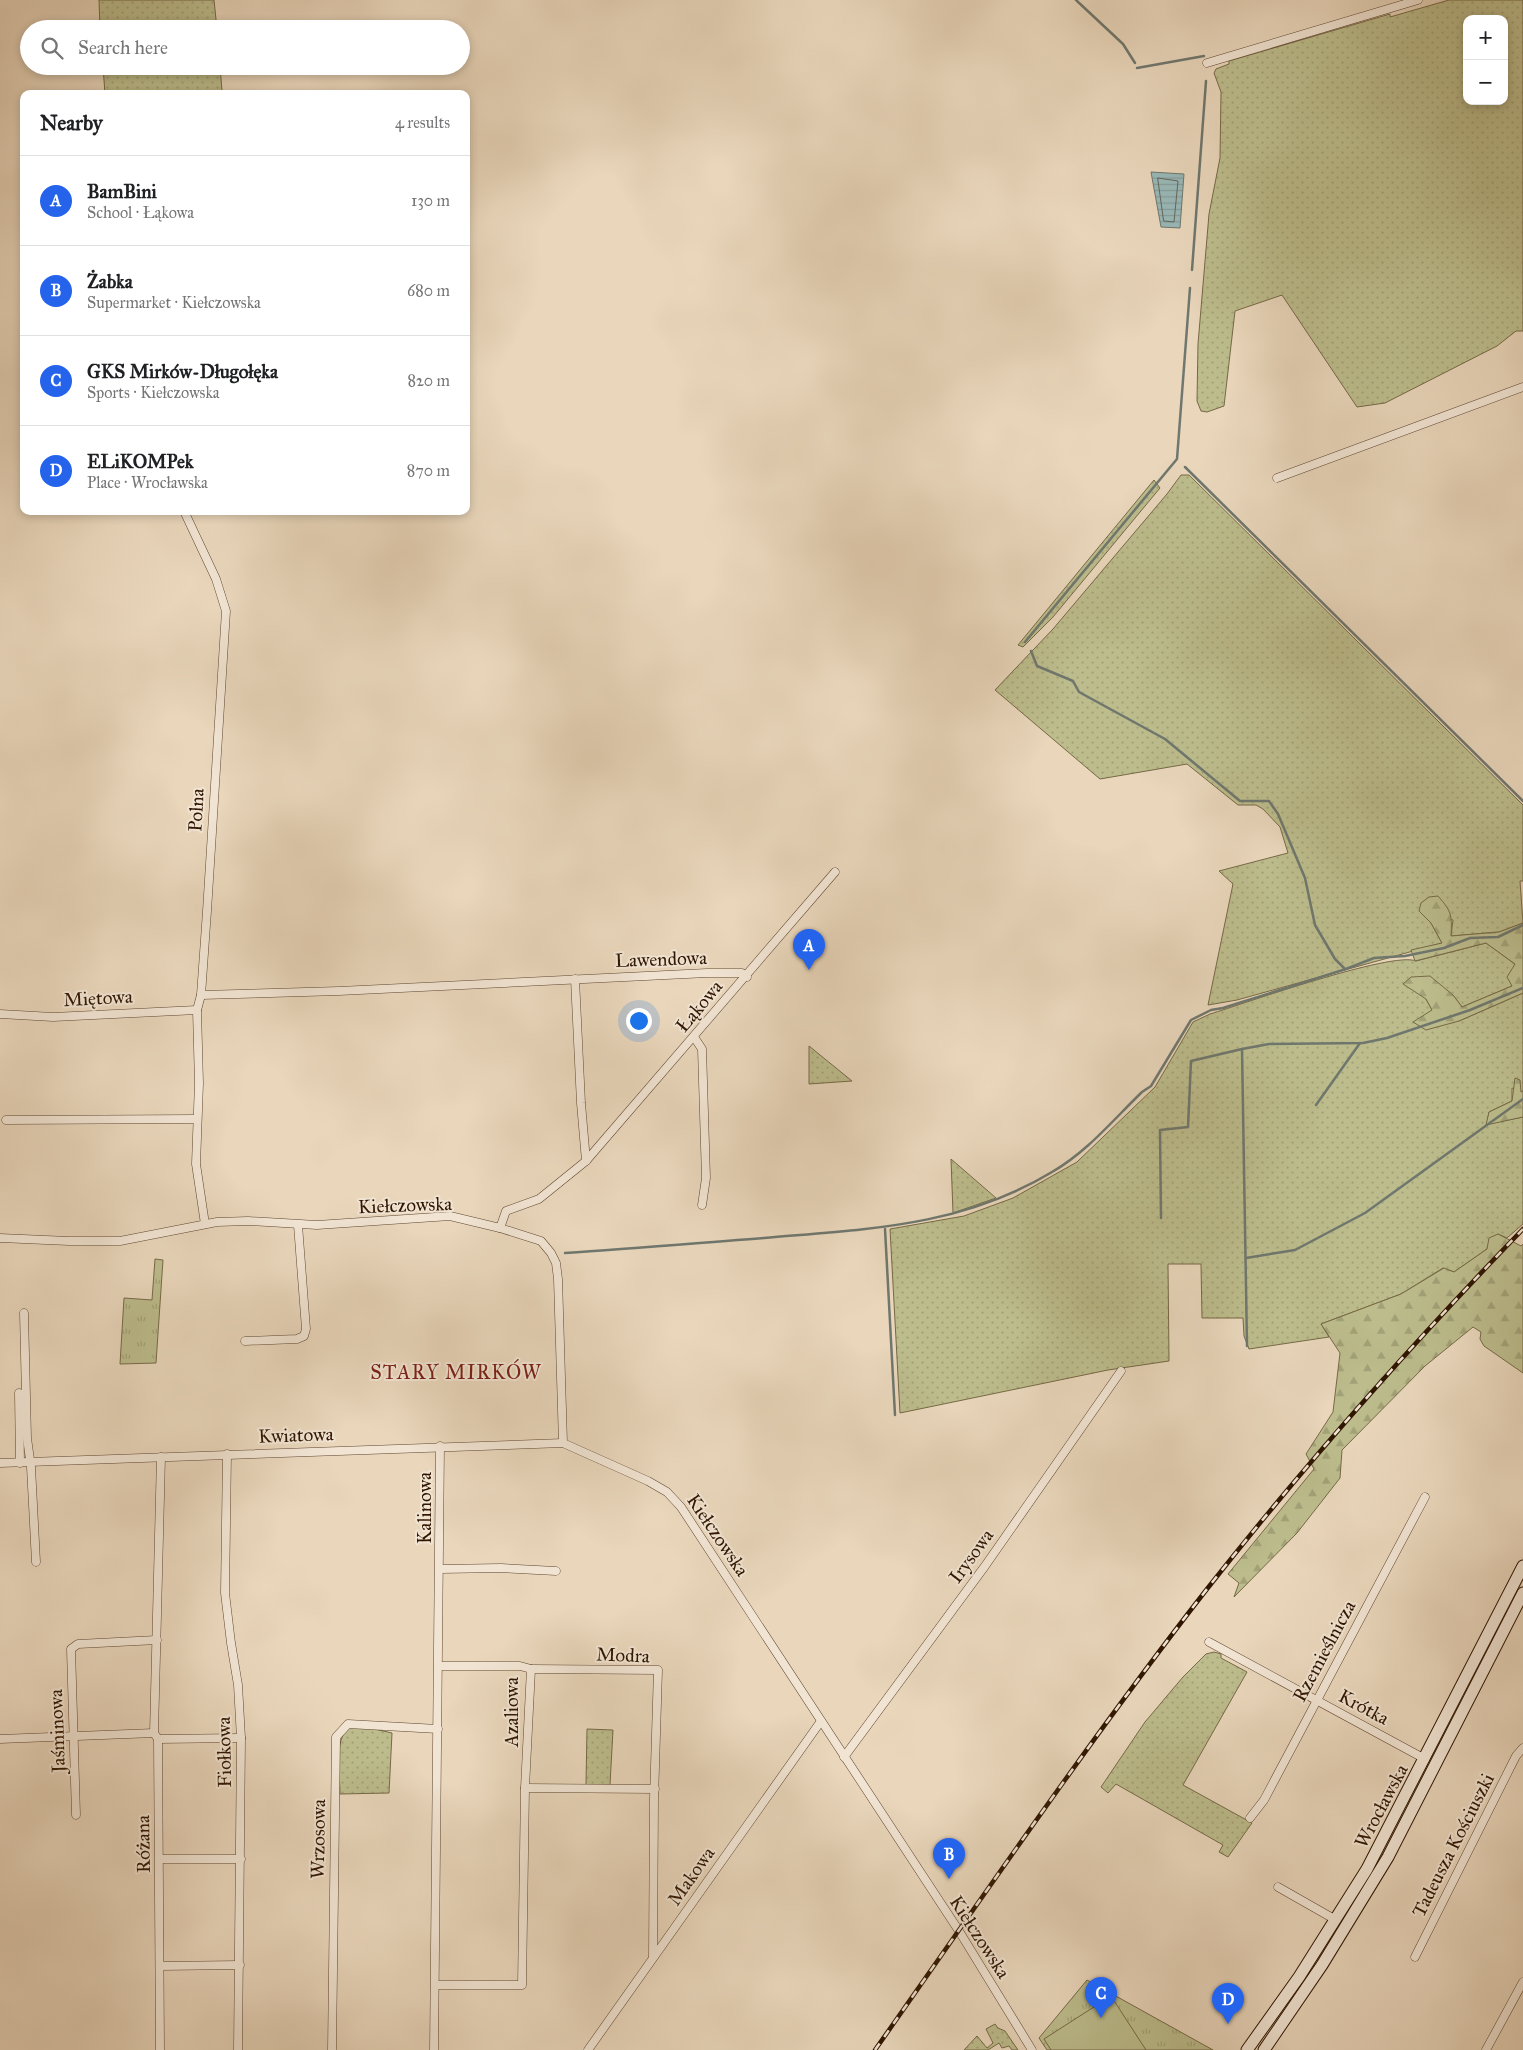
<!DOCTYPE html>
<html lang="en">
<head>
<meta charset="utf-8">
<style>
	body { margin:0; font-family:"IM FELL Great Primer",serif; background:#f6f6f6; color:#202124 }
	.controls { position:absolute; right:15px; top:15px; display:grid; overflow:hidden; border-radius:10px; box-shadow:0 2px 8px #0003 }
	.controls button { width:45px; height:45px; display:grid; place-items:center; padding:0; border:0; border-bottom:1px solid #e0e0e0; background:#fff; color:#202124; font:25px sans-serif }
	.you { position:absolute; left:638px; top:1020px; width:18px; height:18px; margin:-12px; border:4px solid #fff; border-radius:50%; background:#1a73e8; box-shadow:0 0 0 8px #1a73e833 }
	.badge { display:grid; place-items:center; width:32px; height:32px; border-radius:50%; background:#2563eb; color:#fff; font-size:16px; font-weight:700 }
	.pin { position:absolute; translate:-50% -41px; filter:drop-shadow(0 1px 2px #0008) }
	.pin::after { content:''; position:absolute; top:26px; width:18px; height:15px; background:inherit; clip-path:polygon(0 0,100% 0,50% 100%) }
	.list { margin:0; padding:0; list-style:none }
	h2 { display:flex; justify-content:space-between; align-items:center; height:65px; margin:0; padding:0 20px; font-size:21px }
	h2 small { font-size:16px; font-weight:400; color:#757577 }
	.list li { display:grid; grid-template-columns:32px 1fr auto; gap:15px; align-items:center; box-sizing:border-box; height:90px; padding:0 20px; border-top:1px solid #e0e0e0 }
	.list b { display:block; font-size:19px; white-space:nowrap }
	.list p { margin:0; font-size:16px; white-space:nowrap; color:#757577 }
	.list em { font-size:16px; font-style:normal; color:#757577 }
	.icon { flex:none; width:28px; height:28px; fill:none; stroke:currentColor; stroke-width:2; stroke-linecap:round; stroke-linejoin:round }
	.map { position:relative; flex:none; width:1523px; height:2050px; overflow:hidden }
	.search { position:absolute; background:#fff; box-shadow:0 2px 8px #0003; left:20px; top:20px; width:450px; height:55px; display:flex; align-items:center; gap:12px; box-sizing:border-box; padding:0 18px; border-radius:28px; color:#757577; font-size:19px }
	.panel { position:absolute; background:#fff; box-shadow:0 2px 8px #0003; left:20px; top:90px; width:450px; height:425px; border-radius:10px }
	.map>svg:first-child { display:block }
	.grass { fill:url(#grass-dots); stroke:#766946; fill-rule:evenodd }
	.forest { fill:url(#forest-firs); stroke:#766946 }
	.park { fill:url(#park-tufts); stroke:#766946 }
	.pitch { fill:#bcbc8c; stroke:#766946 }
	.water { fill:url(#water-rules); stroke:#6f776e }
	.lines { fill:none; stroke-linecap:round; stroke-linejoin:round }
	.shore { stroke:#64675c; stroke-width:1 }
	.stream { stroke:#6f776e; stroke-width:2.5 }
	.street-casing { stroke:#5e4630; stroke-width:9 }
	.secondary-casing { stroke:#301601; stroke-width:13 }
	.street { stroke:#f1e4d3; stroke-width:8 }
	.secondary { stroke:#f1e4d3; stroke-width:11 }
	.rail-casing { stroke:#301601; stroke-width:4.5 }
	.rail { stroke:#f1e4d3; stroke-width:2.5; stroke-dasharray:8; stroke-linecap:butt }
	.labels { text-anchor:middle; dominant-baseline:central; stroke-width:4; stroke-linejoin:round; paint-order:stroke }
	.street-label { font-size:19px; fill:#301601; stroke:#f1e4d3 }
	.neighbourhood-label { font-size:20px; letter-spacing:1px; fill:#7a1f14; stroke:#f1e4d3 }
</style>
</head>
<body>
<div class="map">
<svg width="1523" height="2050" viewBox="0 0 1523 2050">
	<defs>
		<pattern id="grass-dots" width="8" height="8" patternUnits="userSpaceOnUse" patternTransform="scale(1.25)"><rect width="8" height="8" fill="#bcbc8c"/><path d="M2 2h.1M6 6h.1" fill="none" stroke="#a2a177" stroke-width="1.8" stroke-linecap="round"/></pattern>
		<pattern id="forest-firs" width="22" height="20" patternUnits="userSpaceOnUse" patternTransform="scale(1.25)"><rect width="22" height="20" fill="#bcbc8c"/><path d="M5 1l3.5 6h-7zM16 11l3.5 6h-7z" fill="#a2a177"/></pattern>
		<pattern id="park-tufts" width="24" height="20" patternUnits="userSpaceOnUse" patternTransform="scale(1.25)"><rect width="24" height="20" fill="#bcbc8c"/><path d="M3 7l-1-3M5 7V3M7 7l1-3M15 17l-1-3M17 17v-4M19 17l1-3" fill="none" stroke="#a2a177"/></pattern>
		<pattern id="water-rules" width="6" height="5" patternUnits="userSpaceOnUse" patternTransform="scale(1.25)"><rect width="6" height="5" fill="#99b8b7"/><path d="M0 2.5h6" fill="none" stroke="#849d9c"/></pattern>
	</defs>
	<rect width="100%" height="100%" fill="#e9d6bb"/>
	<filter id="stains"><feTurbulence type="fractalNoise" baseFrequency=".004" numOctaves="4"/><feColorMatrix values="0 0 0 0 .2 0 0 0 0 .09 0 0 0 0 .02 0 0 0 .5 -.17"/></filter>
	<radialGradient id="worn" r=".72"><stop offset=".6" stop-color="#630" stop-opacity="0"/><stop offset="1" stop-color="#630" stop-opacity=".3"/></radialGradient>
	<!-- grass -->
	<g class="grass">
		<path d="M99 0H214L217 29H100Z"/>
		<path d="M1449 0H1523V331H1516L1497 346 1385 403 1357 407 1282 295 1235 311 1224 406 1207 412 1201 411 1197 401 1198 344 1209 214 1220 158 1221 92 1214 73 1216 69 1229 64V61L1390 14V17ZM1467 19H1504V101H1467Z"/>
		<path d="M103 66H220L222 91 105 94Z"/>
		<path d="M1181 475H1189L1523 805V881H1520L1523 923 1499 932 1451 936 1453 920 1419 911 1431 923 1442 943 1237 1000 1208 1005 1233 884 1219 871 1288 853 1280 827 1263 809 1256 805H1238L1187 764 1100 779 995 690 1053 629 1167 494Z"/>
		<path d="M1154 480 1160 488 1053 617 1023 647 1018 645Z"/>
		<path d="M1486 943 1515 964 1512 986 1462 1007 1453 995 1426 999 1432 1010 1459 1021 1523 993V1091L1521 1092 1512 1088V1101L1489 1112 1487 1124 1523 1117V1224L1507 1238 1498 1234 1487 1249 1454 1272 1443 1268 1401 1294 1321 1324 1329 1337 1249 1349 1244 1336 1243 1318H1202L1201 1264H1168L1169 1361 1108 1370 900 1413 890 1229 964 1216 1013 1198 1077 1162 1155 1087 1193 1022 1210 1014C1243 1004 1392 951 1416 961Z"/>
		<path d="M809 1046 852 1081 809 1084Z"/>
		<path d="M951 1159 996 1198 953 1213Z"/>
		<path d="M1214 1652 1221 1654V1658L1247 1672 1183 1785 1252 1823 1228 1857 1219 1852 1223 1845 1116 1784 1108 1793 1101 1787 1145 1722 1183 1677 1206 1654Z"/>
		<path d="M349 1727H366L392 1733 389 1793 340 1794C340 1773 333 1742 349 1727Z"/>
		<path d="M587 1729 613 1730 610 1785H586Z"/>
		<path d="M995 2024 998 2028 1005 2031 1018 2050H1012L1009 2046 1002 2048 999 2043 988 2050H964L977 2036 987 2048 993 2043 986 2029Z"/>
	</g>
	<!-- forest -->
	<g class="forest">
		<path d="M1438 896C1452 912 1452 915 1451 936L1499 932 1523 923V993L1459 1021 1426 1030 1413 1022 1432 1010 1426 999 1403 984 1411 977 1430 976 1453 995 1462 1007 1512 986 1507 977 1515 964 1486 943 1415 961 1411 950 1442 943 1431 923 1419 911 1421 903 1429 897Z"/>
		<path d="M1515 1078 1520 1080 1521 1092 1523 1091V1117L1486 1125 1489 1112 1512 1101Z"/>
		<path d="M1498 1234 1521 1246 1523 1244V1373L1484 1346 1480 1339 1481 1332 1473 1327 1425 1366 1342 1450 1340 1478 1297 1533 1234 1597 1239 1583 1228 1574 1314 1469 1306 1454 1333 1412 1340 1353 1321 1324 1401 1294 1444 1268 1454 1272 1487 1249 1489 1238Z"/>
	</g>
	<!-- park -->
	<g class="park">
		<path d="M155 1259 163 1260 156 1363 120 1364 124 1298 152 1300Z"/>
		<path d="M1087 1980 1213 2050H1047L1039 2038Z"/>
	</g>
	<!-- pitch -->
	<path class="pitch" d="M1111 1996 1146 2050H1051L1044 2039Z"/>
	<!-- water -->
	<path class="water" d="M1151 172 1184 174 1180 228 1161 227Z"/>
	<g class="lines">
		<!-- shore -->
		<path class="shore" d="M1158 178 1178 181 1174 222 1164 221Z"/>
		<!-- stream -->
		<g class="stream">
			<path d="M1076 0 1123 44 1135 63"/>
			<path d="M1137 68 1204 56"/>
			<path d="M1192 270 1206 81"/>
			<path d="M1185 467 1523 801"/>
			<path d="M1025 642 1177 459 1190 288"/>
			<path d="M1031 651 1037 666 1073 681 1079 692 1165 739 1240 801H1269L1278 814 1305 878 1315 925 1335 959 1345 969"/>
			<path d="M1316 1105 1360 1043"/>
			<path d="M1161 1218 1160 1130 1188 1127 1191 1061 1242 1049"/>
			<path d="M885 1229 895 1415"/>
			<path d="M565 1253C631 1249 698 1243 764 1238 867 1229 961 1227 1052 1172 1087 1152 1113 1120 1142 1092L1151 1086 1191 1020 1211 1010 1223 1008 1346 969 1374 958 1405 956 1444 948 1470 938 1498 937 1523 925"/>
			<path d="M1246 1258 1295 1250 1365 1213 1523 1099"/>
			<path d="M1247 1346 1242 1049 1269 1044 1363 1043 1387 1038 1470 1010 1523 988"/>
		</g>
		<defs>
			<g id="street">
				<path d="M1207 63 1418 0"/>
				<path d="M1277 478 1523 387"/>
				<path d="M184 511 216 579 226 611 207 911 201 995 197 1010 199 1083 196 1164 205 1224"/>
				<path d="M575 979 581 1103 586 1161"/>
				<path d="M201 995 339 991 707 973H742L747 977"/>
				<path d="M0 1014 53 1017 197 1010"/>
				<path d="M694 1037 702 1049 706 1178 702 1205"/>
				<path d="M6 1120 197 1119"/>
				<path d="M500 1228 506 1211 539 1199 586 1161 835 872"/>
				<path d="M0 1238 69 1241H120L217 1222 248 1221 317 1225 450 1216 500 1228 541 1241 551 1253 556 1263 558 1279 563 1443"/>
				<path d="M24 1313 27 1438 31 1467 36 1562"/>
				<path d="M245 1341 297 1339 304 1336 306 1329 298 1225"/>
				<path d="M19 1393 20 1463"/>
				<path d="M227 1454 225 1593 231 1643 238 1685 241 1738 238 2050"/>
				<path d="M0 1463 563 1443 648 1481 667 1492 681 1507 959 1931 1032 2050"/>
				<path d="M440 1569 501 1568 556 1571"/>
				<path d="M1209 1642 1425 1759"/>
				<path d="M531 1669 658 1670 654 1799 653 1957"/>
				<path d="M0 1739 154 1733"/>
				<path d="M158 1739 241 1738"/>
				<path d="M844 1757 985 1566 1121 1371"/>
				<path d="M525 1788 655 1789"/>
				<path d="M76 1815 71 1649 78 1644 157 1640"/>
				<path d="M1250 1818 1264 1800 1425 1497"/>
				<path d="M160 1859H241"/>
				<path d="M1278 1887 1336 1920"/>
				<path d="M1415 1957 1516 1756 1523 1748"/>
				<path d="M160 1966 240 1965"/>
				<path d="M435 1985H522L525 1788 531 1669 520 1666H440"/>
				<path d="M160 2050 158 1739 154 1733 161 1457"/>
				<path d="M332 2050 336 1737 348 1724 438 1729"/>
				<path d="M434 2050 440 1446"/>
				<path d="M588 2050 821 1721"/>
				<path d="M1486 2050 1523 1982"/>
			</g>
			<g id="secondary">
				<path d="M1247 2050 1299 1977 1367 1869 1523 1566"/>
				<path d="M1264 2050 1322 1965 1388 1857 1523 1593"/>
			</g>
		</defs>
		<!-- street casing -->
		<use href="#street" class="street-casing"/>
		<!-- secondary casing -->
		<use href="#secondary" class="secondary-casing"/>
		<!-- street -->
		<use href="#street" class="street"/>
		<!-- secondary -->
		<use href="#secondary" class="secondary"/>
		<defs>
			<path id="rail" d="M875 2050C984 1895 1091 1738 1207 1589 1306 1463 1412 1344 1523 1229"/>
		</defs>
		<!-- rail casing -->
		<use href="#rail" class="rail-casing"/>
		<!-- rail -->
		<use href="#rail" class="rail"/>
	</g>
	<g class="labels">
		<!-- street labels -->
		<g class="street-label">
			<text transform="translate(196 810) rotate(-87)">Polna</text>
			<text transform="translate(661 959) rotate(-2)">Lawendowa</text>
			<text transform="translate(98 998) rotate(-3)">Miętowa</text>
			<text transform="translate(699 1006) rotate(-50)">Łąkowa</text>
			<text transform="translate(405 1205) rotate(-2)">Kiełczowska</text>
			<text transform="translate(296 1435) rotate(-2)">Kwiatowa</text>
			<text transform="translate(424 1508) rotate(-90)">Kalinowa</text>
			<text transform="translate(718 1535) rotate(56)">Kiełczowska</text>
			<text transform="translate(971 1556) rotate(-54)">Irysowa</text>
			<text transform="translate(1324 1651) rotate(-62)">Rzemieślnicza</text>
			<text transform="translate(623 1655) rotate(2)">Modra</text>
			<text transform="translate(1364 1707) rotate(28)">Krótka</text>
			<text transform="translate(511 1712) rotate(-90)">Azaliowa</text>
			<text transform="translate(57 1731) rotate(-92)">Jaśminowa</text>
			<text transform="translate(224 1752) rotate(-91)">Fiołkowa</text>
			<text transform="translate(1381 1806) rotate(-62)">Wrocławska</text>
			<text transform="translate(318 1839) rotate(-89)">Wrzosowa</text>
			<text transform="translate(143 1844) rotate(-91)">Różana</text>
			<text transform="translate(1453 1845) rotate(-63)">Tadeusza Kościuszki</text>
			<text transform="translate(691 1876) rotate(-55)">Makowa</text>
			<text transform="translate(980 1937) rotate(57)">Kiełczowska</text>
		</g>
		<!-- neighbourhood labels -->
		<g class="neighbourhood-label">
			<text x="456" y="1372">STARY MIRKÓW</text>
		</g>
	</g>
	<rect width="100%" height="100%" filter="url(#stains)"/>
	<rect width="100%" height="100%" fill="url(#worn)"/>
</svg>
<div class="controls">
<button>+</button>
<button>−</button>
</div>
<div class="you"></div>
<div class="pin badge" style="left:809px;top:970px">A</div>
<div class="pin badge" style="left:949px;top:1879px">B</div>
<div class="pin badge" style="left:1101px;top:2018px">C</div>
<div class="pin badge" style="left:1228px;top:2024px">D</div>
<div class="search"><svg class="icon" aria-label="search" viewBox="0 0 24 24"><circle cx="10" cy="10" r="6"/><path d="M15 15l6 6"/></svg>Search here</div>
<section class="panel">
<h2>Nearby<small>4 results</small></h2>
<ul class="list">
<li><span class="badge">A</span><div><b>BamBini</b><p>School · Łąkowa</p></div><em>130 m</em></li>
<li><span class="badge">B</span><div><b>Żabka</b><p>Supermarket · Kiełczowska</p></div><em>680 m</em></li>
<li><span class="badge">C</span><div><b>GKS Mirków-Długołęka</b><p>Sports · Kiełczowska</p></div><em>820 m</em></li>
<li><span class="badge">D</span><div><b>ELiKOMPek</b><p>Place · Wrocławska</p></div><em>870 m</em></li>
</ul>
</section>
</div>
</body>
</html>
